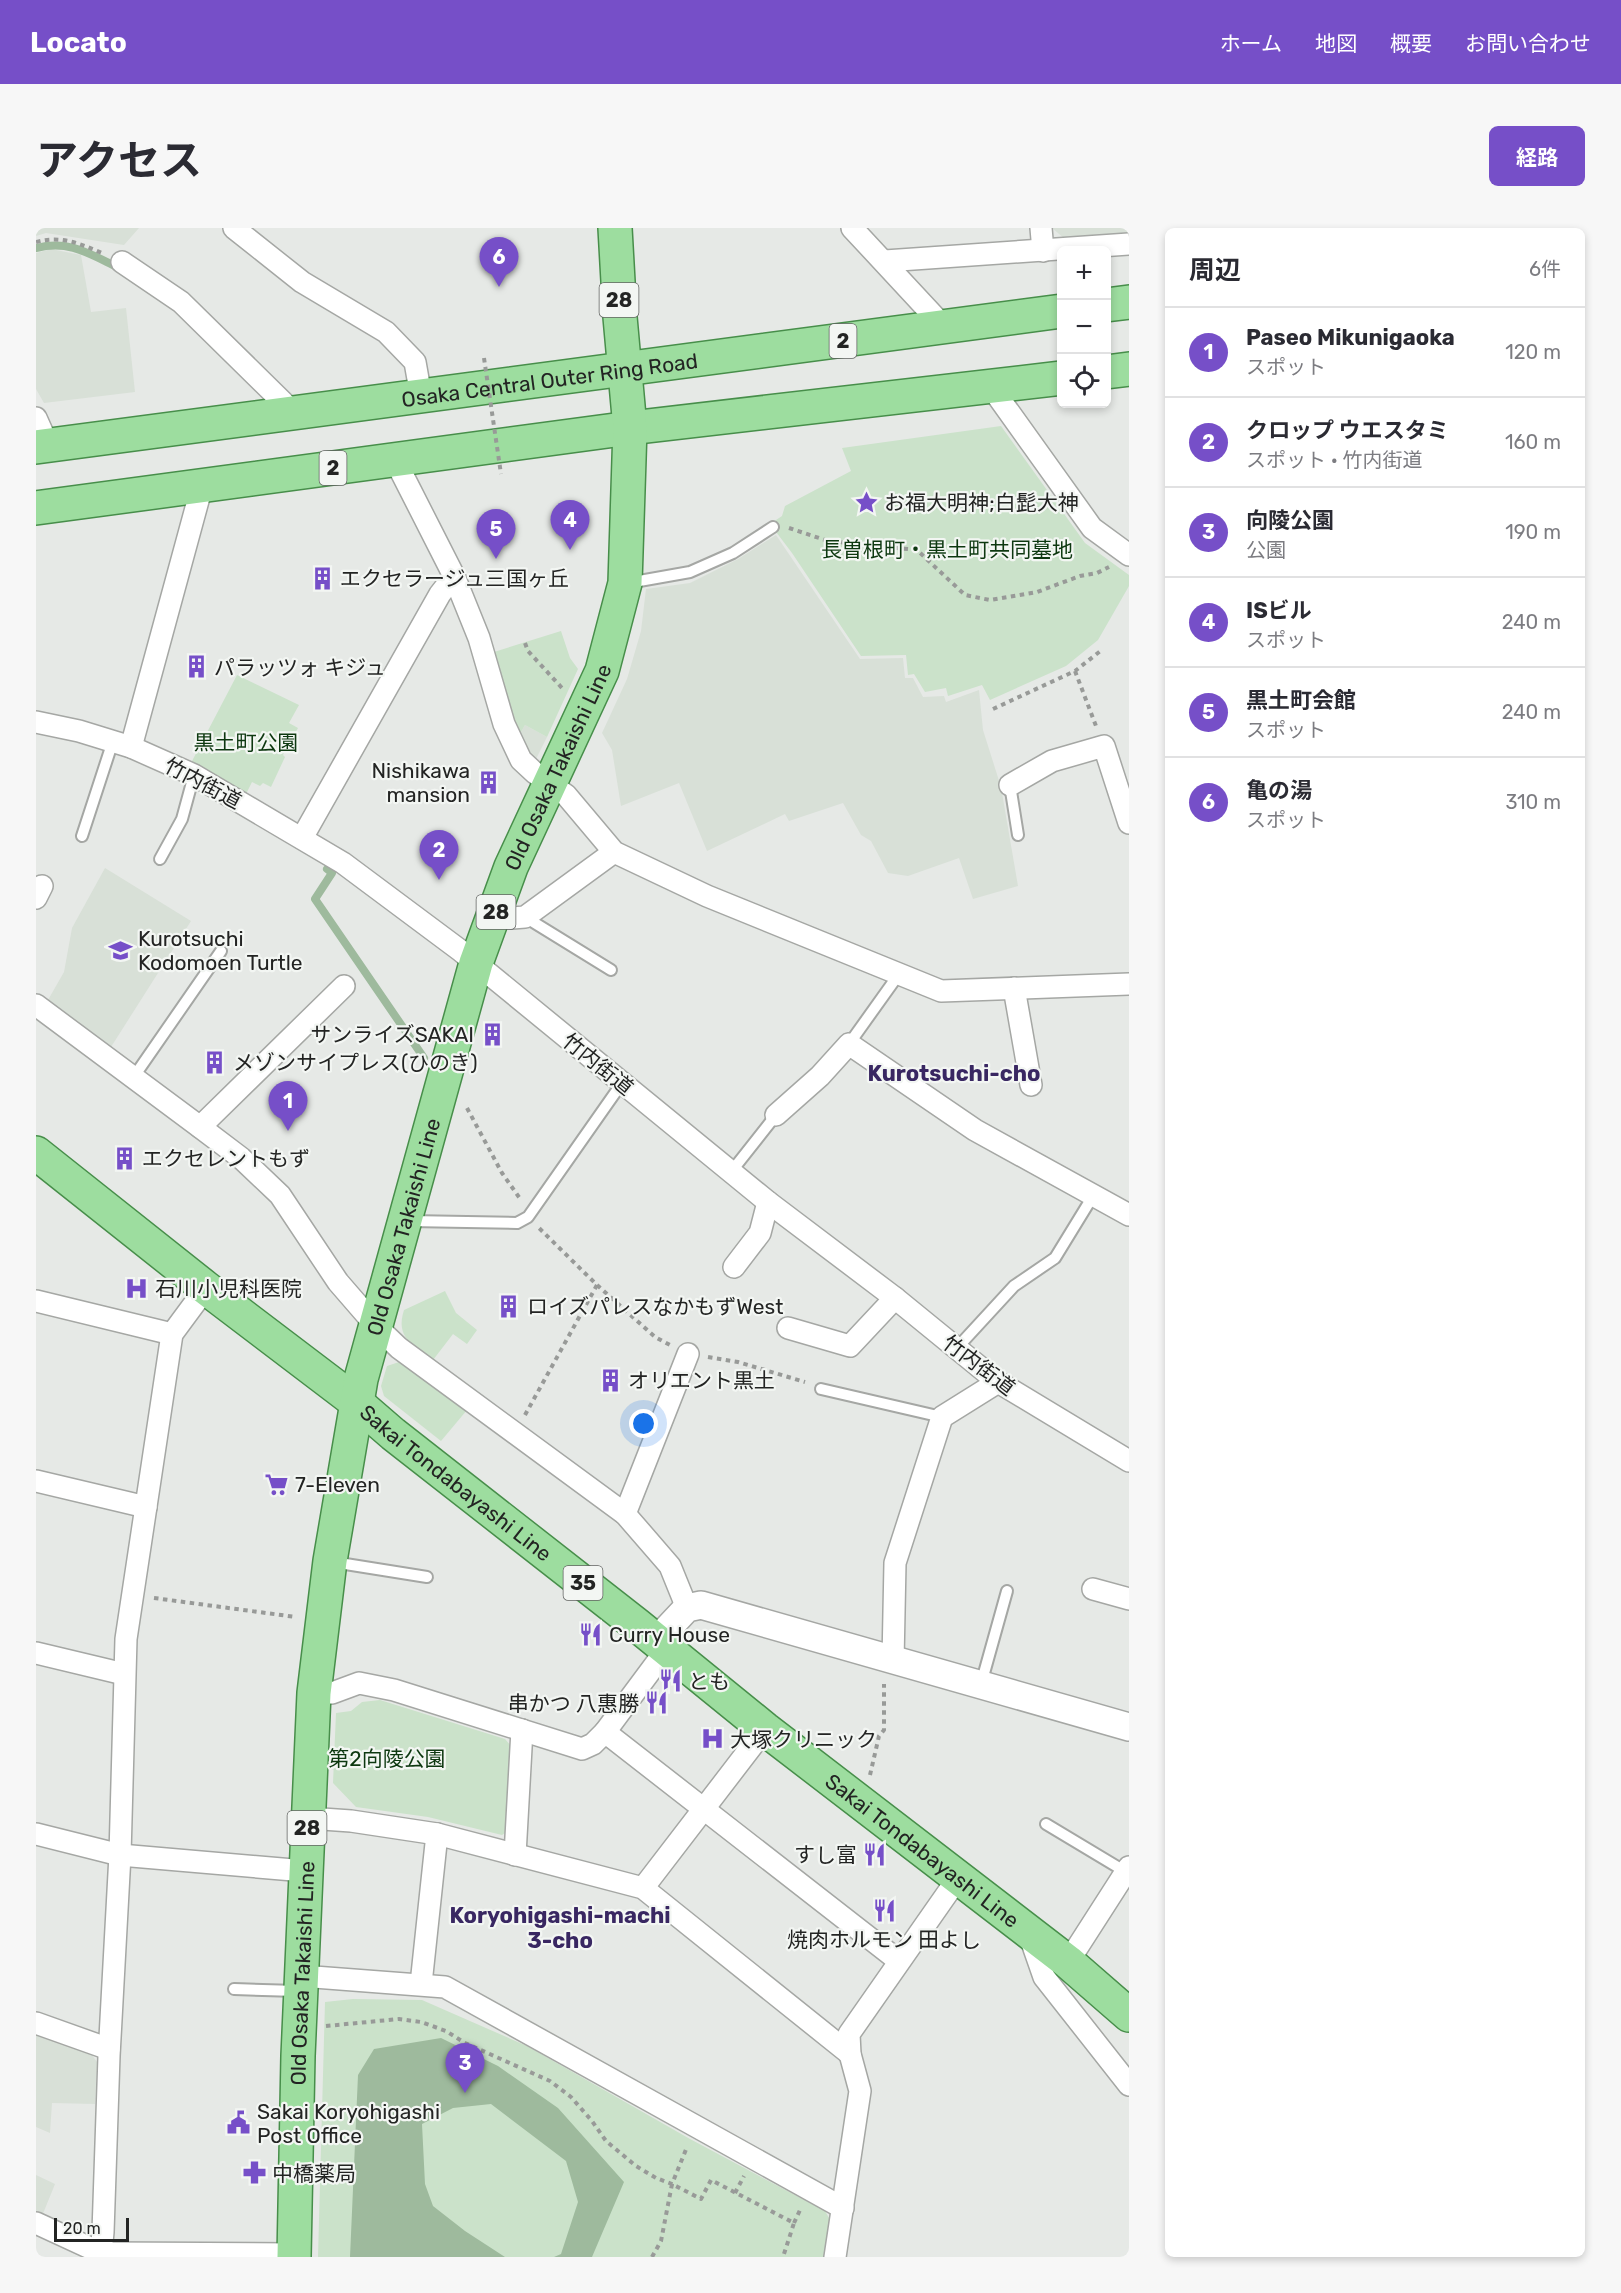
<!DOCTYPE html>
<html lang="ja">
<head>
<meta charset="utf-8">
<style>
	body { margin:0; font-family:Rubik,"Noto Sans JP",sans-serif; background:#f7f7f7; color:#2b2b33 }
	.controls { position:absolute; right:18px; top:18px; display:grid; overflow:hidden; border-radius:9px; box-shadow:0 3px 9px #0003 }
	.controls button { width:54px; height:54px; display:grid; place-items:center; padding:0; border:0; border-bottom:2px solid #e1e1e2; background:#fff; color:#2b2b33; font:30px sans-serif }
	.scale { position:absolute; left:18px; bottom:15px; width:75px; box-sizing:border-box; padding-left:6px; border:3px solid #232423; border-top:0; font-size:16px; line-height:21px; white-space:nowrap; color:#232423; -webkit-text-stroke:4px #f3f6f3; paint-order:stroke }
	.you { position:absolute; left:608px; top:1196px; width:21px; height:21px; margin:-15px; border:4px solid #fff; border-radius:50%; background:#1a73e8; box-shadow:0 0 0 9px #1a73e833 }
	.badge { display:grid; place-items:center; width:39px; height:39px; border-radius:50%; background:#764fc8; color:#fff; font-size:20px; font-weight:700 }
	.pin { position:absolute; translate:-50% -50px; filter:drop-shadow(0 2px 3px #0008) }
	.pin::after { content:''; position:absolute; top:32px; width:21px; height:18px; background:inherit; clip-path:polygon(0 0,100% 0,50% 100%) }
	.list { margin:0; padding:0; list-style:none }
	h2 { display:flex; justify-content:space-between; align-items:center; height:78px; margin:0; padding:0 24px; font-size:26px }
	h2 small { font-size:20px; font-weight:400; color:#7c7c81 }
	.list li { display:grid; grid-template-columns:39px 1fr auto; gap:18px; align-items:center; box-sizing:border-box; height:90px; padding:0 24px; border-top:2px solid #e1e1e2 }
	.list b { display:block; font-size:22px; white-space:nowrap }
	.list p { margin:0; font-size:20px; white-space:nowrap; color:#7c7c81 }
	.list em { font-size:20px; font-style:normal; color:#7c7c81 }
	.icon { flex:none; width:33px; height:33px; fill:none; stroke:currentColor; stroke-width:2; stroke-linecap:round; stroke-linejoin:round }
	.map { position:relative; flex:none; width:1093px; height:2029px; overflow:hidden; border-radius:9px }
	header { display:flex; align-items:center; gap:36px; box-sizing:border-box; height:84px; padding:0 30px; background:#764fc8; color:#fff }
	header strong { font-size:28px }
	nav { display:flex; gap:33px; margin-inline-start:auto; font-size:21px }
	.intro { display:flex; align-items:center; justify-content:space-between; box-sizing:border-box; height:144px; padding:0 36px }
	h1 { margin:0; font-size:42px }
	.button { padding:15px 27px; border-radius:9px; background:#764fc8; color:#fff; font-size:21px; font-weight:700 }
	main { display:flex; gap:36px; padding:0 36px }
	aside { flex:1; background:#fff; border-radius:9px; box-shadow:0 3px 9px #0003 }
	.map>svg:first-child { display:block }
	.built { fill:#d8e0d7 }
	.green { fill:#cbe2ca }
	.water { fill:#9eba9d }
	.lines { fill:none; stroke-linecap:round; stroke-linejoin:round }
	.stream { stroke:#9eba9d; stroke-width:8 }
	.service-casing { stroke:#a5a7a4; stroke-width:14 }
	.minor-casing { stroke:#a5a7a4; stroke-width:24 }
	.tertiary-casing { stroke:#a5a7a4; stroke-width:30 }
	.primary-casing { stroke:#478e4a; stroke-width:36 }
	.path { stroke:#989a98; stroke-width:4; stroke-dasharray:4.5 4.5; stroke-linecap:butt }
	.service { stroke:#fff; stroke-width:10 }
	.minor { stroke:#fff; stroke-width:21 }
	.tertiary { stroke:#fff; stroke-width:27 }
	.primary { stroke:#9ddd9f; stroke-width:33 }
	.path-bridge { stroke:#989a98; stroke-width:4; stroke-dasharray:4.5 4.5; stroke-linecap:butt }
	.labels { text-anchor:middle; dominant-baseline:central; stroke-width:4.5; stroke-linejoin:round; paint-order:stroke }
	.shield { fill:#f3f6f3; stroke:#616361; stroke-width:1.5 }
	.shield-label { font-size:20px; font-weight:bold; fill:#232423 }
	.street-label { font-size:21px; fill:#232423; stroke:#f3f6f3 }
	.poi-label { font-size:21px; fill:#232423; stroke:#f3f6f3; text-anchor:start }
	.park-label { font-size:21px; fill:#0d3810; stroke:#f3f6f3 }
	.neighbourhood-label { font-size:22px; font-weight:bold; fill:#392762; stroke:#f3f6f3 }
</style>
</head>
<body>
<header>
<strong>Locato</strong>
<nav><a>ホーム</a><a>地図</a><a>概要</a><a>お問い合わせ</a></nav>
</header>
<div class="intro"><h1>アクセス</h1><a class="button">経路</a></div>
<main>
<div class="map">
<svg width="1093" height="2029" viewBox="0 0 1093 2029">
	<rect width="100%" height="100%" fill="#e6e9e6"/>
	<!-- built -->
	<g class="built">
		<path d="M0 0H103L88 17 10 5 0 8Z"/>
		<path d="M1016 0H1093V7L1029 11Z"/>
		<path d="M15 21 45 27 55 84 90 80 99 164 8 175 0 161V25Z"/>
		<path d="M740 307 824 431 867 430 869 450H877L887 469 908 468 910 474 943 462 947 502 965 559 982 658 937 671 923 630 872 648 852 645 835 613 825 607 807 575 753 593 749 586 671 623 643 555 585 578 576 522 566 505 591 451 605 403 610 361 654 355 702 331Z"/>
		<path d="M489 497 511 509 499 533 495 531 482 509Z"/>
		<path d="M69 640 155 693 75 819 12 772 28 744 36 700Z"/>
		<path d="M0 1805 54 1824 61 1834 59 1876 16 1875 14 1905 0 1899Z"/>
		<path d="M0 1947 19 1956 6 1988 0 1986Z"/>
	</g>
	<!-- green -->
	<g class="green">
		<path d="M965 198 1049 315 1093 347V358L1062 412 1030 438 954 472 946 457 912 468 910 460 889 464 878 446 872 447 870 427 825 428 756 325 734 296 746 288 749 278 815 243 806 220Z"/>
		<path d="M525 403 534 430 542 441 511 509 489 497 482 509 458 424Z"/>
		<path d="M201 447 263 477 253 495 262 500 247 527 249 529 235 559 227 555 224 558 216 554 210 566 155 535Z"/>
		<path d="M409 1063 420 1085 441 1102 431 1116 417 1106 397 1132C377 1117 359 1110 368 1082Z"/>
		<path d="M366 1133 431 1182 405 1213 348 1168 345 1158 351 1138Z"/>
		<path d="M344 1472 469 1511 475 1518 472 1603 466 1607 392 1589 320 1579 297 1555 300 1485 315 1483 326 1474Z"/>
		<path d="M317 1771 386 1772 491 1818 654 1911 789 1983 796 1995 791 2029H282L289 1774Z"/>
	</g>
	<!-- water -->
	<path class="water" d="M405 1810 462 1838 522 1880 588 1954 556 2029H518L525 2026 542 1974 530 1933 455 1876 417 1880 386 1896 389 1956 397 1978 429 2003 469 2029H314L322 1847 338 1821Z"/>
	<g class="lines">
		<!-- stream -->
		<g class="stream">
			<path d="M0 20C33 12 52 25 81 39"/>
			<path d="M291 641 296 645 279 671 388 830"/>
		</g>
		<defs>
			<g id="service">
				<path d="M592 355 654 344 697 325 737 299"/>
				<path d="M974 557 982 607"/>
				<path d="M46 608 77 513"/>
				<path d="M124 631 146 591 158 547"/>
				<path d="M489 689 575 742"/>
				<path d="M813 816 863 746"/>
				<path d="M97 850 185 723"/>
				<path d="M695 944 740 887"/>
				<path d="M373 993 481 995 492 989 586 855"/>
				<path d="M920 1121 978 1058 1019 1030 1057 968"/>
				<path d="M785 1161 906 1189"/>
				<path d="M297 1334 391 1349"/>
				<path d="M945 1456 971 1363"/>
				<path d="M1010 1596 1090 1644"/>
				<path d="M198 1761 261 1763"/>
			</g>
			<g id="minor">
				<path d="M198 0 266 54 350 104 379 134 385 168"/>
				<path d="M816 0 908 99"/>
				<path d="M1005 0 1007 23"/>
				<path d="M849 33 1093 16"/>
				<path d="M86 34 145 74 260 187"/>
				<path d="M955 159 1056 300 1093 327"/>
				<path d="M0 190 12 217"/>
				<path d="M359 232 418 348 443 410 468 496 485 532 499 545 530 567 578 624 671 668 905 763 1093 756"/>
				<path d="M0 494 43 503 95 519 158 547 307 635 425 723 732 974 859 1070 962 1154 1093 1233"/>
				<path d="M95 519 166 258"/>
				<path d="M974 557 1016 533 1068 518 1093 595"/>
				<path d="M266 610 404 366 418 348"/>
				<path d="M0 670 6 658"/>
				<path d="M459 685 476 690 489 689 578 624"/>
				<path d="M978 760 995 857"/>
				<path d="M0 777 164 899 205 930 244 967 302 1054 341 1099 363 1120 589 1286 634 1338 651 1380"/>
				<path d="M740 887 784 848 813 816 939 902 1093 987"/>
				<path d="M164 899 308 758"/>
				<path d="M698 1039 724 1005 732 974"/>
				<path d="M0 1073 136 1106"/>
				<path d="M752 1100 814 1118 859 1070"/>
				<path d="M0 1253 110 1279"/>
				<path d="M589 1286 652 1126"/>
				<path d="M1057 1361 1093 1371"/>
				<path d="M0 1425 88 1446"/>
				<path d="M857 1433 859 1335 906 1189 962 1154"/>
				<path d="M278 1465H296L323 1455 358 1462 546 1521 557 1516 569 1504 863 1733"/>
				<path d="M569 1504 630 1422"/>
				<path d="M272 1590 315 1593 401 1606 607 1660 814 1826"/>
				<path d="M0 1606 84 1627 269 1643"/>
				<path d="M479 1627 486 1502"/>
				<path d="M607 1660 729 1501"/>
				<path d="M993 1706 1008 1749 1093 1857"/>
				<path d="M1032 1734 1093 1639"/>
				<path d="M265 1748 409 1759 807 1980"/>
				<path d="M385 1756 401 1606"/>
				<path d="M0 1795 73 1821"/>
				<path d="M0 1995 65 2025 67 2004 73 1828 84 1627 90 1411 136 1106 170 1060"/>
				<path d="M63 2029 65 2025 258 2026"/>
				<path d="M799 2029 824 1863 814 1826 813 1806 922 1650"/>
			</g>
			<path id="tertiary" d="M620 1413 651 1380 665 1377 1093 1499"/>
			<g id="primary">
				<path d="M1070 77 1093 74"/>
				<path d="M1070 144 1093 141"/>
				<path id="s1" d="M0 219C342 175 684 129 1026 83"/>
				<path d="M0 280 594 200 1026 150"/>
				<path id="s2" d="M0 925 170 1060 320 1174 357 1206 601 1397 729 1501 1032 1734 1093 1787"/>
				<path id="s3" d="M258 2029 262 1828 278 1465 294 1333 325 1151 440 735 475 639 566 443 589 355 594 200 584 89 579 0"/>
			</g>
		</defs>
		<!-- service casing -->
		<use href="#service" class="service-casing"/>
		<!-- minor casing -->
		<use href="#minor" class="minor-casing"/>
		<!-- tertiary casing -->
		<use href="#tertiary" class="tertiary-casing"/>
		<!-- primary casing -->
		<use href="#primary" class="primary-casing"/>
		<!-- path -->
		<g class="path">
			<path d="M0 14C26 7 45 16 68 26"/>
			<path d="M753 300 792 313 881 322 929 367 954 372 1001 364 1044 348 1061 345 1073 339"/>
			<path d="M489 415 492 423 526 460"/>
			<path d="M1039 443 1060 498"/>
			<path d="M957 481 1039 443 1067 421"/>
			<path d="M431 880 466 945 485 972"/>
			<path d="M561 1057 619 1109 634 1117"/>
			<path d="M672 1129 702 1134 769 1154"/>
			<path d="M489 1187 561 1057 503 1000"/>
			<path d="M118 1370 260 1389"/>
			<path d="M834 1547 843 1508 848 1502V1456"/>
			<path d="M290 1798 363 1791 385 1794 410 1803 429 1815 514 1853 535 1869 556 1893 570 1913 600 1938 620 1950 636 1956 651 1919"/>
			<path d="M699 1965 708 1948"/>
			<path d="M758 1995 764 1982"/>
			<path d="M616 2029 625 2013 636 1956 665 1971 675 1952 758 1995 747 2029"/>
		</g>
		<!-- service -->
		<use href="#service" class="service"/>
		<!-- minor -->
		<use href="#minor" class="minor"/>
		<!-- tertiary -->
		<use href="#tertiary" class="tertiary"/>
		<!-- primary -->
		<use href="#primary" class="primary"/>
		<!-- path-bridge -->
		<path class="path-bridge" d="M448 130 465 246"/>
	</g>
	<!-- icons -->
	<defs>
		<symbol id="sight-bare" viewBox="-9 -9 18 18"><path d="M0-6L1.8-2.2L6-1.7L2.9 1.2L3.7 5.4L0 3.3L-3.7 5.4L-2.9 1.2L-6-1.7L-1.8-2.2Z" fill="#764fc8" stroke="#f3f6f3" stroke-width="2.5" paint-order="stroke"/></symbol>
		<symbol id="building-bare" viewBox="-9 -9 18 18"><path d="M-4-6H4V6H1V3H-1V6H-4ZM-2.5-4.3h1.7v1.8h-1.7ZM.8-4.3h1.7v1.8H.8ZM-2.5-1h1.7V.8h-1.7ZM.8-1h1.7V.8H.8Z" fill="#764fc8" stroke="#f3f6f3" stroke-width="2.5" paint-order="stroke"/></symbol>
		<symbol id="school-bare" viewBox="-9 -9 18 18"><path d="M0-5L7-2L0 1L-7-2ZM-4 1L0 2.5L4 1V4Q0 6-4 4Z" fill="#764fc8" stroke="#f3f6f3" stroke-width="2.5" paint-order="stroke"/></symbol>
		<symbol id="hospital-bare" viewBox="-9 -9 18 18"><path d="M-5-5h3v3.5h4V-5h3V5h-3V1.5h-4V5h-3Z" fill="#764fc8" stroke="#f3f6f3" stroke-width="2.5" paint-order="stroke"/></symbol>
		<symbol id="supermarket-bare" viewBox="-9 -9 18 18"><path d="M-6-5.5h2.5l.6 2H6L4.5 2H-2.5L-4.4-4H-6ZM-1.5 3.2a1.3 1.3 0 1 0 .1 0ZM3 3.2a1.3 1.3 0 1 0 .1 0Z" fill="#764fc8" stroke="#f3f6f3" stroke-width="2.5" paint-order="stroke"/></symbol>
		<symbol id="restaurant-bare" viewBox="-9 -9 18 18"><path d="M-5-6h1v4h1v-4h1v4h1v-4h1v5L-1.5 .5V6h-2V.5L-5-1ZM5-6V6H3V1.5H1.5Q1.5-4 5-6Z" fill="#764fc8" stroke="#f3f6f3" stroke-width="2.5" paint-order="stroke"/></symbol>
		<symbol id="civic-bare" viewBox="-9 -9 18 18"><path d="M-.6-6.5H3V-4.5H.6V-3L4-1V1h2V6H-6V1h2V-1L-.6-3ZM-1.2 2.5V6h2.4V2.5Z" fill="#764fc8" stroke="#f3f6f3" stroke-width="2.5" paint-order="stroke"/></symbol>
		<symbol id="pharmacy-bare" viewBox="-9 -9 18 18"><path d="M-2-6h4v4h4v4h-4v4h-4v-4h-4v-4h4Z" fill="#764fc8" stroke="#f3f6f3" stroke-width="2.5" paint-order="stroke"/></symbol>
	</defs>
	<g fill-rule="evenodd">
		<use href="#sight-bare" x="814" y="258" width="33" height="33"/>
		<use href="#building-bare" x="270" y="334" width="33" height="33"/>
		<use href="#building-bare" x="144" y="422" width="33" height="33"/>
		<use href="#building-bare" x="436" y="538" width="33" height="33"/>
		<use href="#school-bare" x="68" y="706" width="33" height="33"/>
		<use href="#building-bare" x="440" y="790" width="33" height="33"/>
		<use href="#building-bare" x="162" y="818" width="33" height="33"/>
		<use href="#building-bare" x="72" y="914" width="33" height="33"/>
		<use href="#hospital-bare" x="84" y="1044" width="33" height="33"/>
		<use href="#building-bare" x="456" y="1062" width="33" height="33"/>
		<use href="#building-bare" x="558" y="1136" width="33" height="33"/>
		<use href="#supermarket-bare" x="224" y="1240" width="33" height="33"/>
		<use href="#restaurant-bare" x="538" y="1390" width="33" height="33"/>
		<use href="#restaurant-bare" x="618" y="1436" width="33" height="33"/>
		<use href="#restaurant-bare" x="604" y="1458" width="33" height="33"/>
		<use href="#hospital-bare" x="660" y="1494" width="33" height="33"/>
		<use href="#restaurant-bare" x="822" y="1610" width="33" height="33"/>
		<use href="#restaurant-bare" x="832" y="1666" width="33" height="33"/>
		<use href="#civic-bare" x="186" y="1878" width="33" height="33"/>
		<use href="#pharmacy-bare" x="202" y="1928" width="33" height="33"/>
	</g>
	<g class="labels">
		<!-- shield labels -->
		<g class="shield">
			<rect x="563.5" y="55" width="39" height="34" rx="4.5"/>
			<rect x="793.5" y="96" width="27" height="34" rx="4.5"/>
			<rect x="283.5" y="223" width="27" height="34" rx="4.5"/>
			<rect x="440.5" y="667" width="39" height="34" rx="4.5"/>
			<rect x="527.5" y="1338" width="39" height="34" rx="4.5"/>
			<rect x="251.5" y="1583" width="39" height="34" rx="4.5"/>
		</g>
		<g class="shield-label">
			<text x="583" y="72">28</text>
			<text x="807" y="113">2</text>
			<text x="297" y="240">2</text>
			<text x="460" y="684">28</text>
			<text x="547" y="1355">35</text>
			<text x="271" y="1600">28</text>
		</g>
		<!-- street labels -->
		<g class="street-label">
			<text stroke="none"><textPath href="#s1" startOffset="518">Osaka Central Outer Ring Road</textPath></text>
			<text stroke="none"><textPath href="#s3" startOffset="1526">Old Osaka Takaishi Line</textPath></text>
			<text transform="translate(167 555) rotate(28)">竹内街道</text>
			<text transform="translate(562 836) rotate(39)">竹内街道</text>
			<text stroke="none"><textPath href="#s3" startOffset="1040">Old Osaka Takaishi Line</textPath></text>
			<text transform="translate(943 1137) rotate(37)">竹内街道</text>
			<text stroke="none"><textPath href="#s2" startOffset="534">Sakai Tondabayashi Line</textPath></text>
			<text stroke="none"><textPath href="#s2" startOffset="1128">Sakai Tondabayashi Line</textPath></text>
			<text stroke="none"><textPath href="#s3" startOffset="284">Old Osaka Takaishi Line</textPath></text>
		</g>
		<!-- poi labels -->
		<g class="poi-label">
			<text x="848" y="274">お福大明神;白髭大神</text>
			<text x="304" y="350">エクセラージュ三国ヶ丘</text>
			<text x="178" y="439">パラッツォ キジュ</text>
			<text x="434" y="542" text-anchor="end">Nishikawa<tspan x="434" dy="24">mansion</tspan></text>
			<text x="102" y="710">Kurotsuchi<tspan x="102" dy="24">Kodomoen Turtle</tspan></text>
			<text x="438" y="806" text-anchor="end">サンライズSAKAI</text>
			<text x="197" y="834">メゾンサイプレス(ひのき)</text>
			<text x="106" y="930">エクセレントもず</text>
			<text x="119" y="1060">石川小児科医院</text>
			<text x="491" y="1078">ロイズパレスなかもずWest</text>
			<text x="592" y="1152">オリエント黒土</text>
			<text x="259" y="1256">7-Eleven</text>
			<text x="573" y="1406">Curry House</text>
			<text x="652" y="1453">とも</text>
			<text x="603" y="1475" text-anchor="end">串かつ 八惠勝</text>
			<text x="694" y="1511">大塚クリニック</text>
			<text x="821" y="1626" text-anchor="end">すし富</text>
			<text x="848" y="1711" text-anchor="middle">焼肉ホルモン 田よし</text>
			<text x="221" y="1883">Sakai Koryohigashi<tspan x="221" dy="24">Post Office</tspan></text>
			<text x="236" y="1945">中橋薬局</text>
		</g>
		<!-- park labels -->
		<g class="park-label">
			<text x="911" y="321">長曽根町・黒土町共同墓地</text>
			<text x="210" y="514">黒土町公園</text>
			<text x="351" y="1530">第2向陵公園</text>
		</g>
		<!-- neighbourhood labels -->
		<g class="neighbourhood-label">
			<text x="918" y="845">Kurotsuchi-cho</text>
			<text x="524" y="1687">Koryohigashi-machi<tspan x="524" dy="25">3-cho</tspan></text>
		</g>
	</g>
</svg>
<div class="controls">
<button>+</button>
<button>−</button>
<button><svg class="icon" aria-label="locate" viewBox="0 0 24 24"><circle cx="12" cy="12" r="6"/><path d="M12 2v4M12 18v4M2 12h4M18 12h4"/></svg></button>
</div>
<div class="scale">20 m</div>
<div class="you"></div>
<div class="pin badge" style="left:252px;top:903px">1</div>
<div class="pin badge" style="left:403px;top:652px">2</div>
<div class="pin badge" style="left:429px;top:1865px">3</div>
<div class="pin badge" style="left:534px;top:322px">4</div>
<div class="pin badge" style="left:460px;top:331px">5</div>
<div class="pin badge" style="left:463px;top:59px">6</div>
</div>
<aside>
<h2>周辺<small>6件</small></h2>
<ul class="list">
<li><span class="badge">1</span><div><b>Paseo Mikunigaoka</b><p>スポット</p></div><em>120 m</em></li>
<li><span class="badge">2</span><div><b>クロップ ウエスタミ</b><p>スポット · 竹内街道</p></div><em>160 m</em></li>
<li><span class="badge">3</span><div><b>向陵公園</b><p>公園</p></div><em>190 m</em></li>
<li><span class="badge">4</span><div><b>ISビル</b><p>スポット</p></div><em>240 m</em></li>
<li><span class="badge">5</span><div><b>黒土町会館</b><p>スポット</p></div><em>240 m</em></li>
<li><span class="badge">6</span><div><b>亀の湯</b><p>スポット</p></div><em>310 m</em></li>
</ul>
</aside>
</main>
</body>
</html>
